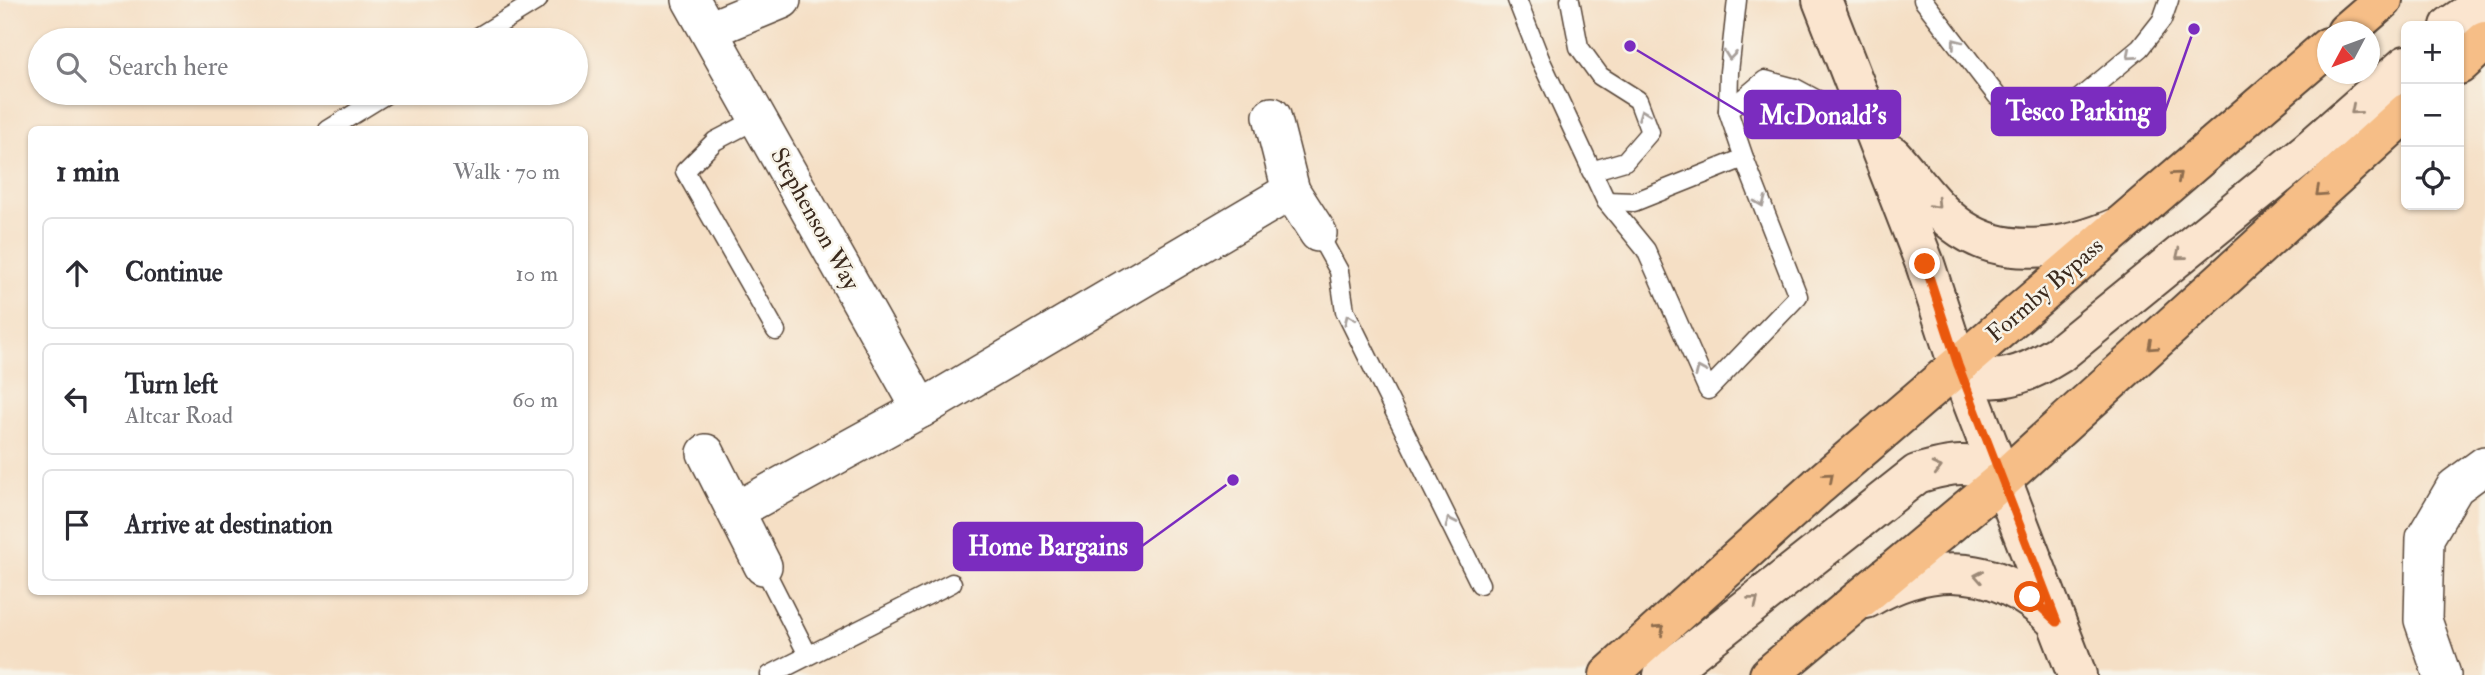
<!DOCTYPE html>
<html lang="en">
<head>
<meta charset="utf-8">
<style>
	body { margin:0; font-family:"IM FELL Double Pica",serif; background:#f7f7f7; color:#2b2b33 }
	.controls { position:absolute; right:21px; top:21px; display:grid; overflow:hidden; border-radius:10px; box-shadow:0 2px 5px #0004 }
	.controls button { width:63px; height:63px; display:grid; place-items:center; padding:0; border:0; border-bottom:2px solid #e1e1e2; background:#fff; color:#2b2b33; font:35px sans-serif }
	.compass { position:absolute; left:2317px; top:21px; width:63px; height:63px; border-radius:50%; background:#fff; box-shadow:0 2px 5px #0004; rotate:229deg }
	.stop { position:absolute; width:21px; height:21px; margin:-16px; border:5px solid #ea580c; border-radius:50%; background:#fff }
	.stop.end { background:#ea580c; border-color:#fff; box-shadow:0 2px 7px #0008 }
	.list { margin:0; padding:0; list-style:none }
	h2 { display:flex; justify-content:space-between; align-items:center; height:91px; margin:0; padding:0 28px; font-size:30px }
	h2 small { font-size:23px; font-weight:400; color:#7c7c81 }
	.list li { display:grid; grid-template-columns:46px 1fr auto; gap:21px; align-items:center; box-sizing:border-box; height:112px; margin:0 14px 14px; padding:0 14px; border:2px solid #e1e1e2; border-radius:10px }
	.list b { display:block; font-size:26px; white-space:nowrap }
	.list p { margin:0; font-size:23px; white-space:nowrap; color:#7c7c81 }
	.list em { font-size:23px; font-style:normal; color:#7c7c81 }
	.icon { flex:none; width:38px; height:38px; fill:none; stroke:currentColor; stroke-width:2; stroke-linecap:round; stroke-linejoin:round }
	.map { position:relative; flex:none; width:2485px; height:675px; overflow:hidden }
	.search { position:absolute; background:#fff; box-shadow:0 2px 5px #0004; left:28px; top:28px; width:560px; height:77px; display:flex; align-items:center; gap:18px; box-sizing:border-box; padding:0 24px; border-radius:38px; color:#7c7c81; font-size:26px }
	.panel { position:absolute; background:#fff; box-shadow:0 2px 5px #0004; left:28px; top:126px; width:560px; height:469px; border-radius:10px }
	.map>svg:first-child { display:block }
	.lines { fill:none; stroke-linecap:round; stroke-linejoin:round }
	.service-casing { stroke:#574537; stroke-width:21 }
	.minor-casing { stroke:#574537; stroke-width:40 }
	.secondary-casing { stroke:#574537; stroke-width:42 }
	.trunk-casing { stroke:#574537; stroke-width:42 }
	.service { stroke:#fff; stroke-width:18 }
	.minor { stroke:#fff; stroke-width:37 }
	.secondary { stroke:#fbe5cf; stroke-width:38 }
	.trunk { stroke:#f6be87; stroke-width:38 }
	.oneway { stroke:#a79f9a }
	.oneway2 { stroke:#9b8876 }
	.oneway3 { stroke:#8f6d4d }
	.route { stroke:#ea580c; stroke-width:9 }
	.labels { text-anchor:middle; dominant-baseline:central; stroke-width:5; stroke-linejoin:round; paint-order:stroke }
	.street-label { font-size:24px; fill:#3b2a1e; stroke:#f7f3e8 }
	.leader { fill:none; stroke:#7b2cbf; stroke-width:2.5 }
	.callout-dot { fill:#7b2cbf; stroke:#f7f3e8; stroke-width:2.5 }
	.callout { fill:#7b2cbf; stroke:#7b2cbf; stroke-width:2.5 }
	.callout-label { font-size:26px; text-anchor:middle; font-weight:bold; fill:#fff }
</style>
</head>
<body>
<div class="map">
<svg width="2485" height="675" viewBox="0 0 2485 675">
	<rect width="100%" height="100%" fill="#f7f3e8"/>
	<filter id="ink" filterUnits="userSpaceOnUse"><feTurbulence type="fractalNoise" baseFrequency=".0143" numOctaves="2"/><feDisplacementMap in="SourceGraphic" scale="14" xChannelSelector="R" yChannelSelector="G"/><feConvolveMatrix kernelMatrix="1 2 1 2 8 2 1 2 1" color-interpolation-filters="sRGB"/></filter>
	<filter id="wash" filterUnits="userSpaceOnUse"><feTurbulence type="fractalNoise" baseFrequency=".00686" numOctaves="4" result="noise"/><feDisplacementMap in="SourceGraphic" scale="28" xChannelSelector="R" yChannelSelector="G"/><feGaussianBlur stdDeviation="1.57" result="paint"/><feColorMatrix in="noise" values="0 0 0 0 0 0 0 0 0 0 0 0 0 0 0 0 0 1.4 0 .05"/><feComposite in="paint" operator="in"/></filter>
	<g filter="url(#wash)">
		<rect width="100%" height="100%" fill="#f5dfc5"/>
	</g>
	<g filter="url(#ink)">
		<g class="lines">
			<defs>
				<g id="service">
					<path d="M1517 0 1540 59 1606 201 1646 250 1708 390 1798 296 1744 158 1728 111 1765 80 1795 88 1866 126"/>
					<path d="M1570 0 1579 47 1600 76 1638 100 1650 132 1625 161 1591 171"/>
					<path d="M1923 0 1997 96 2027 115 2063 112 2140 48 2162 20 2169 0"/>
					<path d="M473 40 538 0"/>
					<path d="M1728 111 1729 72 1737 0"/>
					<path d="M759 118 715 141 685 171 776 331"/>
					<path d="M328 130 388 93"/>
					<path d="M1606 201 1634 202 1744 158"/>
					<path d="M1318 233 1339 271 1345 311 1480 584"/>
					<path d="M763 566 808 655"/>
					<path d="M770 675 952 583"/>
				</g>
				<g id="minor">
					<path d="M691 0 921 409"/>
					<path d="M709 30 782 0"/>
					<path d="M1272 116 1291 191 1318 233"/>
					<path d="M706 453 763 566"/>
					<path d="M737 510 921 409 1291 191"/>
					<path d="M2442 675 2423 620 2425 538 2455 487 2485 465"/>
				</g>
				<g id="secondary">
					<path d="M1822 0 1925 264 1958 365 2077 675"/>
					<path d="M2450 26 2485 2"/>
					<path d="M1892 155C1914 179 1935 211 1962 229 2009 260 2069 248 2118 227"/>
					<path d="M1958 365C1989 392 2029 373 2059 354L2308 151 2406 65"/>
					<path d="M1866 599C1934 559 2000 565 2056 621"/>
					<path d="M1663 675 1917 474C1946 465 1977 457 2002 480"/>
				</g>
				<g id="trunk">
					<path d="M2346 32 2383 0"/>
					<path d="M2459 65 2485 41"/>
					<path d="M1609 675 1818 486 2328 47"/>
					<path d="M1769 675 2002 480 2406 113"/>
				</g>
			</defs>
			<!-- service casing -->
			<use href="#service" class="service-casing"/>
			<!-- minor casing -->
			<use href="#minor" class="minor-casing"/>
			<!-- secondary casing -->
			<use href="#secondary" class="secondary-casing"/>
			<!-- trunk casing -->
			<use href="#trunk" class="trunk-casing"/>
			<!-- service -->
			<use href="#service" class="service"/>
			<!-- minor -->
			<use href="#minor" class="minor"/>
			<!-- secondary -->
			<use href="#secondary" class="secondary"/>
			<!-- trunk -->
			<use href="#trunk" class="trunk"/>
		</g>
		<!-- one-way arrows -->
		<defs><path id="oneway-chevron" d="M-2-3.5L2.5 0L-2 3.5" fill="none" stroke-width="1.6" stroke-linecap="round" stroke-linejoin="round" transform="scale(1.75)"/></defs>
		<g class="oneway">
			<use href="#oneway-chevron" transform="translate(1956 43) rotate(-128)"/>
			<use href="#oneway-chevron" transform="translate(1730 55) rotate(96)"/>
			<use href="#oneway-chevron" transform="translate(2131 55) rotate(139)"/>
			<use href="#oneway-chevron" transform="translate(1643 114) rotate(-111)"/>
			<use href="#oneway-chevron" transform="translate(1761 202) rotate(68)"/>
			<use href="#oneway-chevron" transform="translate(1349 319) rotate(-114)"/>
			<use href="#oneway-chevron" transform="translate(1700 371) rotate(-114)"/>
			<use href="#oneway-chevron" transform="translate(1450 522) rotate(-116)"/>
		</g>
		<g class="oneway2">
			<use href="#oneway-chevron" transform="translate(2355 110) rotate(139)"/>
			<use href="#oneway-chevron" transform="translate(1936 204) rotate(47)"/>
			<use href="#oneway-chevron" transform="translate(2180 255) rotate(141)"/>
			<use href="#oneway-chevron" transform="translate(1937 468) rotate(-15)"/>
			<use href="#oneway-chevron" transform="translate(1979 576) rotate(-169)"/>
			<use href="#oneway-chevron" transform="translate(1754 601) rotate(-38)"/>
		</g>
		<g class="oneway3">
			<use href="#oneway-chevron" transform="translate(2177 176) rotate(-41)"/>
			<use href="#oneway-chevron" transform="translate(2320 192) rotate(138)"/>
			<use href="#oneway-chevron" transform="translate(2152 346) rotate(138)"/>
			<use href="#oneway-chevron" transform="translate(1829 477) rotate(-41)"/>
			<use href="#oneway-chevron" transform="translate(1660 629) rotate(-42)"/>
		</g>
	</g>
	<g class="lines" filter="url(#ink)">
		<!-- route -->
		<path class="route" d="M1925 264 1958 365 2057 622 2030 597"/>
	</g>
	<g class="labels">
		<!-- street labels -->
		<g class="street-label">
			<text transform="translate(815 219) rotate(61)">Stephenson Way</text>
			<text transform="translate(2045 290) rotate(-41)">Formby Bypass</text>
		</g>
	</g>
	<!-- callouts -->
	<path class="leader" d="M2194 29L2165 111M1630 46L1745 115M1233 480L1142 546"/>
	<g class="callout-dot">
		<circle cx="2194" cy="29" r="7"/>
		<circle cx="1630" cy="46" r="7"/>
		<circle cx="1233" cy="480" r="7"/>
	</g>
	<g class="callout">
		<rect x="1992" y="88" width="173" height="47" rx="7"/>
		<rect x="1745" y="91" width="155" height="47" rx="7"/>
		<rect x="954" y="523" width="188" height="47" rx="7"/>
	</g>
	<g class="callout-label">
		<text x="2078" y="120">Tesco Parking</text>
		<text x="1823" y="124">McDonald's</text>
		<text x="1048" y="555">Home Bargains</text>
	</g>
</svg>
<div class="controls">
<button>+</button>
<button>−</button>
<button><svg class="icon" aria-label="locate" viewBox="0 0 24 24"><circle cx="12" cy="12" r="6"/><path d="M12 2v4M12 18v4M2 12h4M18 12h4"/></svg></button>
</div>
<svg class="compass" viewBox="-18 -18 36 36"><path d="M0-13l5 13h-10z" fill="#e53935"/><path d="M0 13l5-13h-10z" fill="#7c7c81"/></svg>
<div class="stop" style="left:2030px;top:597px"></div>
<div class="stop end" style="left:1925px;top:264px"></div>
<div class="search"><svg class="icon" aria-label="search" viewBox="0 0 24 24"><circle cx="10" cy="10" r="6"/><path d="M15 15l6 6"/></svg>Search here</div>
<section class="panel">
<h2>1 min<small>Walk · 70 m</small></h2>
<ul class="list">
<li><svg class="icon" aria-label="ahead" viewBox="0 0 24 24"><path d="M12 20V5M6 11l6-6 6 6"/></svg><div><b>Continue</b></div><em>10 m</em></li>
<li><svg class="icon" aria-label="left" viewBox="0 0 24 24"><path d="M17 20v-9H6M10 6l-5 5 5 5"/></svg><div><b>Turn left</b><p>Altcar Road</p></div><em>60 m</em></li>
<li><svg class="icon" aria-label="arrive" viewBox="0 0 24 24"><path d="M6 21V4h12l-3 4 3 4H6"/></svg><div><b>Arrive at destination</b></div></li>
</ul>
</section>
</div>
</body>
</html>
